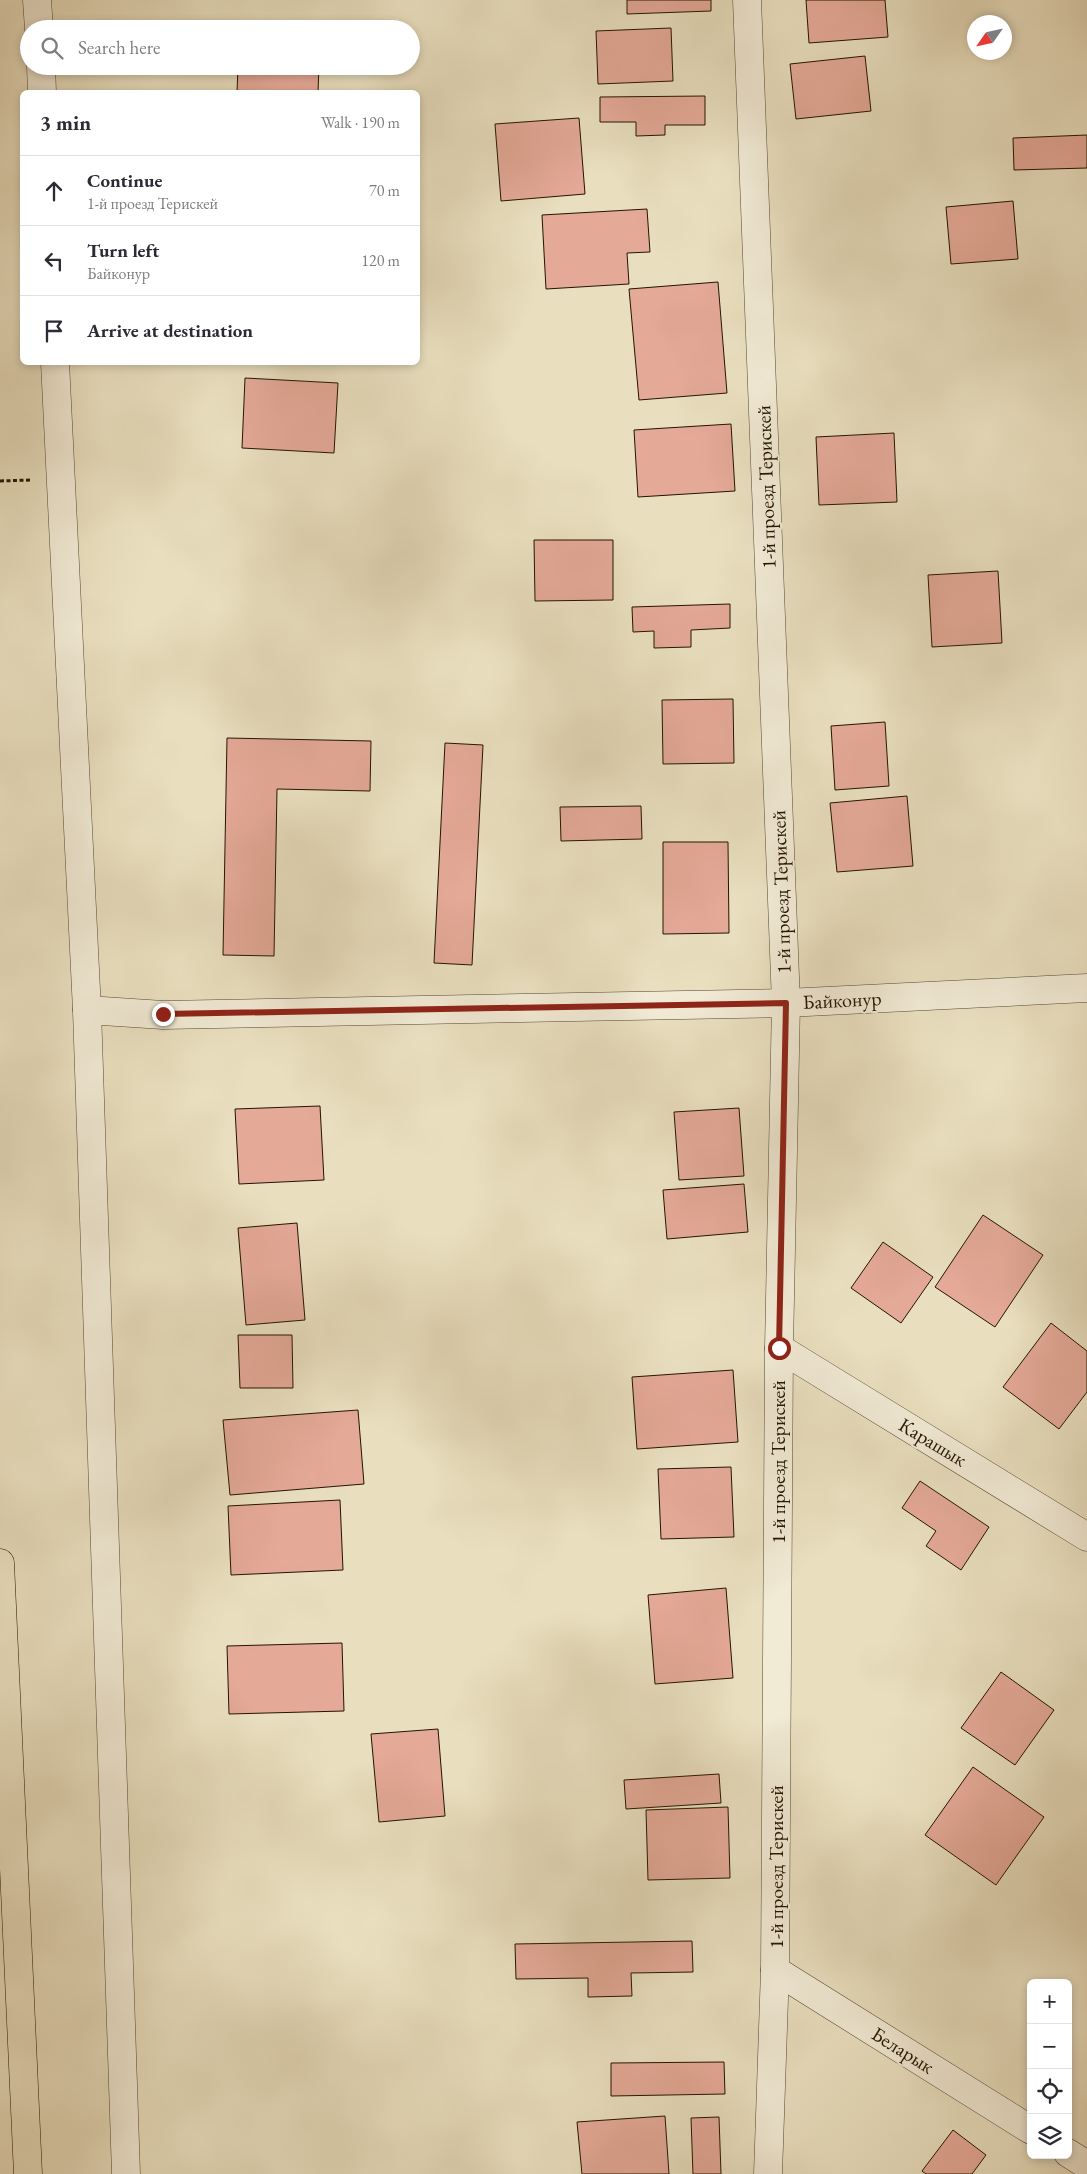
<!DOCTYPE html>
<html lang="en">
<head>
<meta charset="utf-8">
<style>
	body { margin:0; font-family:"EB Garamond",serif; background:#f2f2f3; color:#2b2b33 }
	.controls { position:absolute; right:15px; bottom:15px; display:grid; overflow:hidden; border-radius:8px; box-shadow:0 2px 8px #0003 }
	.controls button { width:45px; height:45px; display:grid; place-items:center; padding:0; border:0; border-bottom:1px solid #e1e1e2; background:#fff; color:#2b2b33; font:25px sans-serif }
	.compass { position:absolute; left:967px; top:15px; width:45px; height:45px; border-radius:50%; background:#fff; box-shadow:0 2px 8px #0003; rotate:236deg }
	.stop { position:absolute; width:15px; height:15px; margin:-11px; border:4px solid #8f2418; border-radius:50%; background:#fff }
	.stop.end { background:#8f2418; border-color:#fff; box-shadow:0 1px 5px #0008 }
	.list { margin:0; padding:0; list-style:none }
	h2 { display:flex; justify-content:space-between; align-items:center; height:65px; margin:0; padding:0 20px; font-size:21px }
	h2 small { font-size:16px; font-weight:400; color:#7c7c81 }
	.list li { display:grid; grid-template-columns:32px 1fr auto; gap:15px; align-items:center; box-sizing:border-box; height:70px; padding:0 20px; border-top:1px solid #e1e1e2 }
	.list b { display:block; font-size:19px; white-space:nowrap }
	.list p { margin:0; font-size:16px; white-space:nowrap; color:#7c7c81 }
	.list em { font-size:16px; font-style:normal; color:#7c7c81 }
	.icon { flex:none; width:28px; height:28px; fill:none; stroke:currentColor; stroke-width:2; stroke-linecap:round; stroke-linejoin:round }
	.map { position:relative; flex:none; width:1087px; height:2174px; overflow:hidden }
	.search { position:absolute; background:#fff; box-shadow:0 2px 8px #0003; left:20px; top:20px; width:400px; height:55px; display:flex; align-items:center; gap:12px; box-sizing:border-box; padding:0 18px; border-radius:28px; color:#7c7c81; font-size:19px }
	.panel { position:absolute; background:#fff; box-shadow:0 2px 8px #0003; left:20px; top:90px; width:400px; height:275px; border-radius:8px }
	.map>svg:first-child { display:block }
	.building { fill:#e4a997; stroke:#231401 }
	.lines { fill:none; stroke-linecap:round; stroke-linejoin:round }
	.minor-casing { stroke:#544730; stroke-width:29 }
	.trunk-casing { stroke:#231401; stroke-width:29 }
	.path { stroke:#231401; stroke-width:3; stroke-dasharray:4 2.5; stroke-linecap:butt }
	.minor { stroke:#f1ead5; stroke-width:28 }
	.trunk { stroke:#e9dfbf; stroke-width:28 }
	.route { stroke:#8f2418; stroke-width:6 }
	.labels { text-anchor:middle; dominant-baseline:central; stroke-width:4; stroke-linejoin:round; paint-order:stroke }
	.street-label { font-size:20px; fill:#231401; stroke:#f1ead5 }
</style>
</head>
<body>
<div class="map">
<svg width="1087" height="2174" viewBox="0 0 1087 2174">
	<rect width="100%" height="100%" fill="#e9dfbf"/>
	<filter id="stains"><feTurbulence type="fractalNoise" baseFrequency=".004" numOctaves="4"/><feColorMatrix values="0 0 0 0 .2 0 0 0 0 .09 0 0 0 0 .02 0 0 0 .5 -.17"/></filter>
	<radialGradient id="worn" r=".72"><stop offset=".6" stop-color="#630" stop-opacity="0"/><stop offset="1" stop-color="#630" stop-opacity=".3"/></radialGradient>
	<!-- building -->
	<g class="building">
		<path d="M627 0H711V11L627 14Z"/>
		<path d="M806 0H885L888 37 809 43Z"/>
		<path d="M671 28 673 81 598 84 596 31Z"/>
		<path d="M865 56 871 111 796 119 790 64Z"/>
		<path d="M238 66H319L318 92H237Z"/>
		<path d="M705 96V125H665V135L636 136V122H600V97Z"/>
		<path d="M579 118 585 194 501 201 495 124Z"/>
		<path d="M1087 135V168L1014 170 1013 138Z"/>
		<path d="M1013 201 1018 259 951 264 946 207Z"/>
		<path d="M647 209 650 252 627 253 629 284 546 289 542 215Z"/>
		<path d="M718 282 727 393 639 400 629 289Z"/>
		<path d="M245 378 338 383 334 453 242 448Z"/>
		<path d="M731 424 735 491 638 497 634 430Z"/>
		<path d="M894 433 897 502 819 505 816 437Z"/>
		<path d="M534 540H613V600L535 601Z"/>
		<path d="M998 571 1002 643 932 647 928 575Z"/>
		<path d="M730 604V628L691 630V647L654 648V631L633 632 632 607Z"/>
		<path d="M733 699 734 763 663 764 662 700Z"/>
		<path d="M885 722 889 786 835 790 831 726Z"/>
		<path d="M227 738 371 741 370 791 277 789 274 956 223 955Z"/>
		<path d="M445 743 483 745 472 965 434 963Z"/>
		<path d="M907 796 913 866 837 872 830 803Z"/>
		<path d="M641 806 642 839 561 841 560 807Z"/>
		<path d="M663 842H728L729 933 663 934Z"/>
		<path d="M320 1106 324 1180 239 1184 235 1109Z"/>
		<path d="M739 1108 744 1176 679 1180 674 1112Z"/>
		<path d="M744 1184 748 1232 667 1239 663 1190Z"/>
		<path d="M983 1215 1043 1255 995 1327 935 1287Z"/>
		<path d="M297 1223 305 1320 246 1325 238 1228Z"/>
		<path d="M883 1242 933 1277 901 1323 851 1288Z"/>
		<path d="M1051 1323 1087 1351V1392L1059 1429 1003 1387Z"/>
		<path d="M238 1335H292L293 1388H240Z"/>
		<path d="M733 1370 738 1442 637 1449 632 1377Z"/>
		<path d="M358 1410 364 1484 230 1495 223 1420Z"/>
		<path d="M731 1467 734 1537 661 1539 658 1469Z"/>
		<path d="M920 1481 989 1527 961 1570 926 1546 936 1531 902 1508Z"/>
		<path d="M340 1500 343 1570 231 1575 228 1506Z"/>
		<path d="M726 1588 733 1678 655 1684 648 1595Z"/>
		<path d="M342 1643 344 1711 229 1714 227 1646Z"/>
		<path d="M1001 1672 1054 1710 1015 1765 961 1728Z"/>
		<path d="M438 1729 445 1816 379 1822 371 1734Z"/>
		<path d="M973 1767 1044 1817 996 1885 925 1835Z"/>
		<path d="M719 1774 721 1803 626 1809 624 1780Z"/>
		<path d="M728 1807 730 1878 648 1880 646 1810Z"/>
		<path d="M692 1941 693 1972 631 1973 632 1996 588 1997V1978L516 1979 515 1944Z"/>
		<path d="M724 2062 725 2094 611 2096V2063Z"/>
		<path d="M665 2116 669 2174H582L577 2122Z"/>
		<path d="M719 2117 721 2174H693L691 2118Z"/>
		<path d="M953 2130 986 2155 972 2174H926L922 2171Z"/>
	</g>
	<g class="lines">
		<defs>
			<g id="minor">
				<path d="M37 0 39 29"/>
				<path d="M747 0 786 1003 779 1348 775 1970 768 2174"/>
				<path d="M41 66 42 92"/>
				<path d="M55 362 87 1010 126 2174"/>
				<path d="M87 1010 163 1015 786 1003 1087 988"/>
				<path d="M779 1348 1087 1537"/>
				<path d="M775 1970 1031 2130"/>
				<path d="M1068 2153 1087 2165"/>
			</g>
			<path id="trunk" d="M0 1563 28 2174"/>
		</defs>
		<!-- minor casing -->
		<use href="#minor" class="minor-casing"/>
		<!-- trunk casing -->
		<use href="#trunk" class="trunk-casing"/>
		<!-- path -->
		<path class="path" d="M0 481 31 480"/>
		<!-- minor -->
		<use href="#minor" class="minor"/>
		<!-- trunk -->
		<use href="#trunk" class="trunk"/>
	</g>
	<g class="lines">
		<!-- route -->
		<path class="route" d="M163 1014 786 1003 779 1348"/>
	</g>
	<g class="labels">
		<!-- street labels -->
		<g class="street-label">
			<text transform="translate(766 487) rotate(-92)">1-й проезд Терискей</text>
			<text transform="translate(781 892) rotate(-92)">1-й проезд Терискей</text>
			<text transform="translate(842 1000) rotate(-3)">Байконур</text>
			<text transform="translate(933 1442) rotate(31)">Карашык</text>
			<text transform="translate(778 1462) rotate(-90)">1-й проезд Терискей</text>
			<text transform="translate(776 1867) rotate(-90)">1-й проезд Терискей</text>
			<text transform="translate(903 2050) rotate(32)">Беларык</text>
		</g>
	</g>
	<rect width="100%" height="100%" filter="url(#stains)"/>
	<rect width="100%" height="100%" fill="url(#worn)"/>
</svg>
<div class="controls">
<button>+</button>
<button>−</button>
<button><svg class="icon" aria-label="locate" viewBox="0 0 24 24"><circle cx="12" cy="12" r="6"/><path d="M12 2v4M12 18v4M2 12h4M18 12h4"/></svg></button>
<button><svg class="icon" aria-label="layers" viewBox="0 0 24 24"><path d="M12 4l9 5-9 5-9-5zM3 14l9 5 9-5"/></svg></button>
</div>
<svg class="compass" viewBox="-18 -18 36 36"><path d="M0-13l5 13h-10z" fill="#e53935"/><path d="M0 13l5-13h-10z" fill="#7c7c81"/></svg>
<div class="stop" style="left:779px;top:1348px"></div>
<div class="stop end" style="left:163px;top:1014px"></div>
<div class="search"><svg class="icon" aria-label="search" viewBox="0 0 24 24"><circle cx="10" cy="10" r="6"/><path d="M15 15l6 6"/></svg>Search here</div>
<section class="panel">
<h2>3 min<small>Walk · 190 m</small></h2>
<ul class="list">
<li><svg class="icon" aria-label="ahead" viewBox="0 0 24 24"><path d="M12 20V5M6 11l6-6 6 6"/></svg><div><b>Continue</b><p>1-й проезд Терискей</p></div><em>70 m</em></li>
<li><svg class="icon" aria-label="left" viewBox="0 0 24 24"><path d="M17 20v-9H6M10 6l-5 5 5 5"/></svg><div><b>Turn left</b><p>Байконур</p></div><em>120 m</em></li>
<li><svg class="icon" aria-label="arrive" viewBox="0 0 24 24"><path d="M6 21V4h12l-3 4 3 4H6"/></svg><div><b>Arrive at destination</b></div></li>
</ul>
</section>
</div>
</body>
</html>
